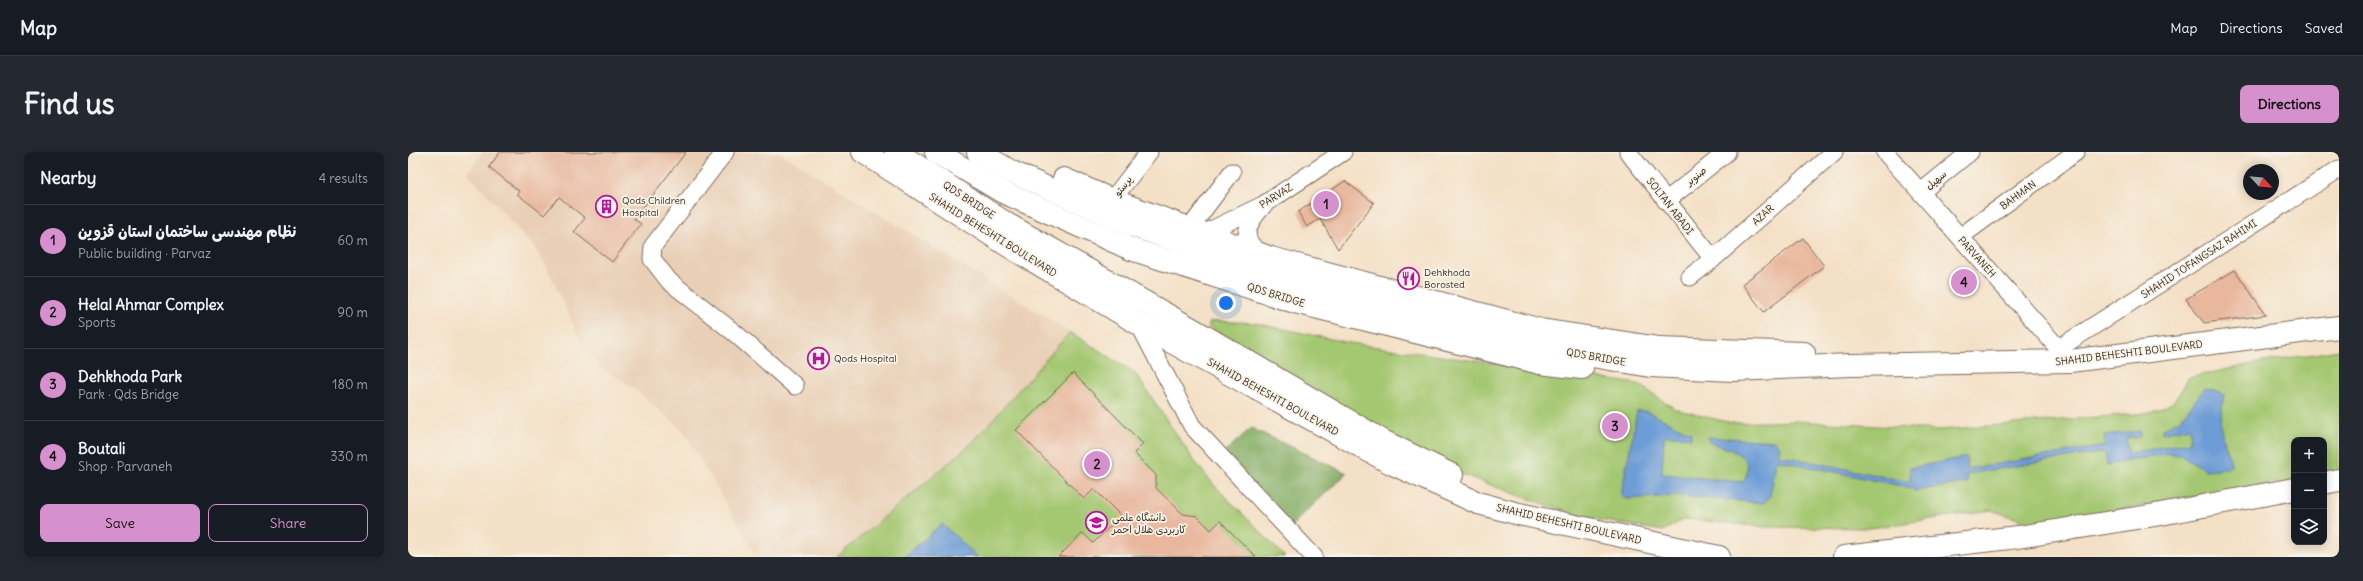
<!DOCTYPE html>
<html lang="en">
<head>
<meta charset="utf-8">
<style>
	body { margin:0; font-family:Delius,"Playpen Sans Arabic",sans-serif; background:#242831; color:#f1f3f6 }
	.controls { position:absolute; right:12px; bottom:12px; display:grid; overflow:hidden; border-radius:8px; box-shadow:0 2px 10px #0003 }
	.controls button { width:36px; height:36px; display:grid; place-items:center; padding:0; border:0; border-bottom:1px solid #363941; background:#171b24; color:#f1f3f6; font:20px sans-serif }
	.compass { position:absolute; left:1835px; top:12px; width:36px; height:36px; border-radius:50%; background:#171b24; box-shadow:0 2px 10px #0003; rotate:116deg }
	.you { position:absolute; left:818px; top:151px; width:14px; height:14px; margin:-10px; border:3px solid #fff; border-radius:50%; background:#1a73e8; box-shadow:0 0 0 6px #1a73e833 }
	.badge { display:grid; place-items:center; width:26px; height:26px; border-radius:50%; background:#d690ce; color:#111; font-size:13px; font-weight:700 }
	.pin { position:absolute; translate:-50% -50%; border:2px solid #fff; box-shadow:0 1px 4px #0006 }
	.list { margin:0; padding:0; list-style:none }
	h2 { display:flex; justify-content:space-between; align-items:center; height:52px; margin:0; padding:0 16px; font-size:17px }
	h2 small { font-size:13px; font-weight:400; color:#9ea1a6 }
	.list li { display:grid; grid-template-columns:26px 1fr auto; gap:12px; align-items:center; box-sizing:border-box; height:72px; padding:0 16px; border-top:1px solid #363941 }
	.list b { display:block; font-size:15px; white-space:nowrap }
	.list p { margin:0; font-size:13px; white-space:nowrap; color:#9ea1a6 }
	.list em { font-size:13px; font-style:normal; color:#9ea1a6 }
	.actions { display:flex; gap:8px; padding:12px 16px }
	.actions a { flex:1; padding:9px 0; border:1px solid #d690ce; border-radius:8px; text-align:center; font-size:14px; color:#d690ce }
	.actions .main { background:#d690ce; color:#111 }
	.icon { flex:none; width:22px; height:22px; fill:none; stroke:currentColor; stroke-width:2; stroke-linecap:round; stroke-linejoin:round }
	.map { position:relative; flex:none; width:1931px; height:405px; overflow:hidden; border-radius:8px }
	header { display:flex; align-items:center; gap:24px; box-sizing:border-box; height:56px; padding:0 20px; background:#171b24; border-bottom:1px solid #363941 }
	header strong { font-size:19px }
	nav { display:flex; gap:22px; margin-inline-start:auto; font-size:14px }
	.intro { display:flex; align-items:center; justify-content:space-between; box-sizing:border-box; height:96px; padding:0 24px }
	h1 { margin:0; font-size:28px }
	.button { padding:10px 18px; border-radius:8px; background:#d690ce; color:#111; font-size:14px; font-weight:700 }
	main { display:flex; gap:24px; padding:0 24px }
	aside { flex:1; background:#171b24; border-radius:8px; box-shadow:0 2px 10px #0003 }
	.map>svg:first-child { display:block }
	.built { fill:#e9cfb6 }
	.green { fill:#a4c771; stroke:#707848 }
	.forest { fill:#83ac63; stroke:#5f6b40 }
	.water { fill:#6d9cd6; stroke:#54637a }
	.building { fill:#e8b79d }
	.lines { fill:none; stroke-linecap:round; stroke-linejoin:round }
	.street-casing { stroke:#7c6a59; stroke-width:19 }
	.primary-casing { stroke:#7c6a59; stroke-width:24 }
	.street { stroke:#fff; stroke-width:17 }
	.primary { stroke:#fff; stroke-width:22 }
	.labels { text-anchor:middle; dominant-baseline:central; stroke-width:3.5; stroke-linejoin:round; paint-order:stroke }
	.street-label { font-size:10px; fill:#3b2a1e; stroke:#f7f3e8 }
	.poi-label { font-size:10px; fill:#3b2a1e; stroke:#f7f3e8; text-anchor:start }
</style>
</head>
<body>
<header>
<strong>Map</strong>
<nav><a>Map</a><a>Directions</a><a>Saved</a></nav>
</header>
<div class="intro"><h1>Find us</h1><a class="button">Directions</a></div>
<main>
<aside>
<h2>Nearby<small>4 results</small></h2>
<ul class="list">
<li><span class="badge">1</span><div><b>نظام مهندسی ساختمان استان قزوین</b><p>Public building · Parvaz</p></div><em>60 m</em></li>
<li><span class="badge">2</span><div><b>Helal Ahmar Complex</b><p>Sports</p></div><em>90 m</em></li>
<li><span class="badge">3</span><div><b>Dehkhoda Park</b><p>Park · Qds Bridge</p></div><em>180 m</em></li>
<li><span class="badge">4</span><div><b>Boutali</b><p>Shop · Parvaneh</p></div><em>330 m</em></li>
</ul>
<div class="actions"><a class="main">Save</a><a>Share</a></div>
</aside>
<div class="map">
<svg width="1931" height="405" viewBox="0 0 1931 405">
	<rect width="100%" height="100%" fill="#f7f3e8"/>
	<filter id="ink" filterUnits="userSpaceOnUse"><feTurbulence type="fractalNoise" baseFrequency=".025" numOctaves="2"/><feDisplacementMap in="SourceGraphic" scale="8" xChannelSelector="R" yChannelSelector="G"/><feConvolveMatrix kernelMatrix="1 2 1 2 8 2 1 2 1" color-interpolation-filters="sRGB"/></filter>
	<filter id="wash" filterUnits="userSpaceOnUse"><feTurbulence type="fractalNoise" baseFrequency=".012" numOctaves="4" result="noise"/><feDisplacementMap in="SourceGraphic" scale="16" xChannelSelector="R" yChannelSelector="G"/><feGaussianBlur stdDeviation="0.9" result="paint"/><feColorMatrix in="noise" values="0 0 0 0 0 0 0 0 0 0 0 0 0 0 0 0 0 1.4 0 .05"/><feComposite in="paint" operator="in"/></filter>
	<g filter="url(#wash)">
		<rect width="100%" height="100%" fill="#f4e0c6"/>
		<!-- built -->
		<path class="built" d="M75 0H371L662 180 563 292 429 405H349L275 278 223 234 192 215 177 198 137 111 124 93 60 21Z"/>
		<!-- green -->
		<g class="green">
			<path d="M809 169 847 171 942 191 1231 232 1267 257 1323 271 1389 269 1531 278 1739 261C1766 253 1767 250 1780 226L1843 212 1931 198V319L1916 322V288H1886V328L1625 372 1583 358 1463 376 1357 375 1276 367 1255 379 1180 366 1112 344 1035 315 800 174 802 170Z"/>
			<path d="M662 180 727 221 787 310 806 333 877 405H429L563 292Z"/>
		</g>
		<!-- forest -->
		<path class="forest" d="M843 276 939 321 879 378 812 304Z"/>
		<!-- water -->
		<g class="water">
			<path d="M1797 236 1816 242C1813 258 1812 276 1816 292 1818 300 1823 306 1823 313L1819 316 1797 318 1775 304 1761 301 1699 313 1697 300 1559 322V331L1506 339 1503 336 1369 308 1362 344 1356 351 1270 344 1218 347 1213 343 1229 259H1238L1283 281V286L1258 283 1256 286 1254 322 1335 330C1338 327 1338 323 1339 318 1342 301 1314 295 1301 290L1300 285 1367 289 1372 295 1370 303 1502 330V316L1559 305V317L1697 294 1696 283 1732 279V285L1718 286 1720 301 1782 290 1781 275 1754 281V277L1772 268Z"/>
			<path d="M534 372 570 405H496Z"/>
		</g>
		<g id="blocks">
			<!-- building -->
			<g class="building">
				<path d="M92 0H278L226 67 233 72 204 110 166 80 177 66 151 45 136 63 109 42 111 39 81 15Z"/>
				<path d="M937 29 966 51 930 97 912 67 899 75 890 60Z"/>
				<path d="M1395 86 1416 114 1356 160 1334 132Z"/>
				<path d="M1827 118 1858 163 1796 171 1778 147Z"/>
				<path d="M665 221 735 292 726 301 748 323V336L775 362 789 364 803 378 812 369 848 405H650L675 381 685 391 713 364 686 337 676 347 608 278Z"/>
			</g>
		</g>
	</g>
	<g filter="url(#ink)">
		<use href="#blocks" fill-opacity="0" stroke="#7c6a59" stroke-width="1"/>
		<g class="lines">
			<defs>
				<g id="street">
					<path d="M317 0 245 94 244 107 261 129 328 182 387 234"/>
					<path d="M1220 0 1305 107"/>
					<path d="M1477 0 1658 205"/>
					<path d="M1513 40 1562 0"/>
					<path d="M704 48 741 0"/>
					<path d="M1258 49 1319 0"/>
					<path d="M782 76 824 20"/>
					<path d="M797 81 855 53 935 0"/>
					<path d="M1552 85 1668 0"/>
					<path d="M854 101C829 88 840 71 855 54"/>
					<path d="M1282 125 1305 107 1426 0"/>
					<path d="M731 172 784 274 906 405"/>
					<path d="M1651 196 1931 17"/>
				</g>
				<g id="primary">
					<path d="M455 0 599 93 731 172 983 311 1070 351 1111 362 1311 405"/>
					<path d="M488 0 599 72 791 181 975 289 1044 323"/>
					<path d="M528 0 595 40 723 97 887 150 1132 211 1174 216"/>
					<path d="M570 0 604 20 720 72 895 133 1127 194 1242 214 1325 218 1443 213 1662 209 1931 175"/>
					<path d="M656 27 704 48 863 106 1133 178 1251 196 1396 201"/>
					<path d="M1916 331 1931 328"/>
					<path d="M1436 405 1610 385 1747 363 1886 337"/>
				</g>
			</defs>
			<!-- street casing -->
			<use href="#street" class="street-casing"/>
			<!-- primary casing -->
			<use href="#primary" class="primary-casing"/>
			<!-- street -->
			<use href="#street" class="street"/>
			<!-- primary -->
			<use href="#primary" class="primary"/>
		</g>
	</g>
	<!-- icons -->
	<defs>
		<symbol id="building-ring" viewBox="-11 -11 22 22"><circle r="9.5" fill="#f7f3e8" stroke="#b5179e" stroke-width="1.5"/><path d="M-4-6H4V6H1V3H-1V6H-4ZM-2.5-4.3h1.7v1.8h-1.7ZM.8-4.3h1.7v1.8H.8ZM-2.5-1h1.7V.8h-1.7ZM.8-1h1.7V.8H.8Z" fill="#b5179e"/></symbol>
		<symbol id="restaurant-ring" viewBox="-11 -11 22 22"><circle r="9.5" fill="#f7f3e8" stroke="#b5179e" stroke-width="1.5"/><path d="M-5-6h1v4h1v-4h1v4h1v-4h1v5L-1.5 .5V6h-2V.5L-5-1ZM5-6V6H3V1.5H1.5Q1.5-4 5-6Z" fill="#b5179e"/></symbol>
		<symbol id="hospital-ring" viewBox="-11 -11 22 22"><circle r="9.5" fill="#f7f3e8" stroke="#b5179e" stroke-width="1.5"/><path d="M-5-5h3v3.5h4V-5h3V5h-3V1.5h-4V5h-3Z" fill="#b5179e"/></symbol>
		<symbol id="university-ring" viewBox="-11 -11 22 22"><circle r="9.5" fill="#f7f3e8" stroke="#b5179e" stroke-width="1.5"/><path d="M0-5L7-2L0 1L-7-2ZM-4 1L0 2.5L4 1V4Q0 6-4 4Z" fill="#b5179e"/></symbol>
	</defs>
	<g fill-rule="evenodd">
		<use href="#building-ring" x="186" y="42" width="25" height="25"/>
		<use href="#restaurant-ring" x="988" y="114" width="25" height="25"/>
		<use href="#hospital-ring" x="398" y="194" width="25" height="25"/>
		<use href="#university-ring" x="676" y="358" width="25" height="25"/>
	</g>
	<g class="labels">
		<!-- street labels -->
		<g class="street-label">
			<text transform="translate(1288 24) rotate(-39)">صنوبر</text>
			<text transform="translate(1528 28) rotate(-40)">سهیل</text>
			<text transform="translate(715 34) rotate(-53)">پرستو</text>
			<text transform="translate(1610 43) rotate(-36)">BAHMAN</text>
			<text transform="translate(868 44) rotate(-32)">PARVAZ</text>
			<text transform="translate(561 48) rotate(33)">QDS BRIDGE</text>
			<text transform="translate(1262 54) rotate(52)">SOLTAN ABADI</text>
			<text transform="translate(1355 63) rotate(-42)">AZAR</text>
			<text transform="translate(585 83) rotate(32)">SHAHID BEHESHTI BOULEVARD</text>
			<text transform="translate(1569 105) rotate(48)">PARVANEH</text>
			<text transform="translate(1791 107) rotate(-33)">SHAHID TOFANGSAZ RAHIMI</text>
			<text transform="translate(868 143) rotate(17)">QDS BRIDGE</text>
			<text transform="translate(1721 201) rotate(-7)">SHAHID BEHESHTI BOULEVARD</text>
			<text transform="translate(1188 205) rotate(10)">QDS BRIDGE</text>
			<text transform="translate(865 245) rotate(29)">SHAHID BEHESHTI BOULEVARD</text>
			<text transform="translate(1161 372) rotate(13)">SHAHID BEHESHTI BOULEVARD</text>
		</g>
		<!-- poi labels -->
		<g class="poi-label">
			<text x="214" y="48">Qods Children<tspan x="214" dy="12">Hospital</tspan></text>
			<text x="1016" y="120">Dehkhoda<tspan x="1016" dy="12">Borosted</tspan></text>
			<text x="426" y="206">Qods Hospital</text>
			<text x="704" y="365">دانشگاه علمی<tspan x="704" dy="12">کاربردی هلال احمر</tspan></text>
		</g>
	</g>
</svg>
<div class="controls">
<button>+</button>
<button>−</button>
<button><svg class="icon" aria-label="layers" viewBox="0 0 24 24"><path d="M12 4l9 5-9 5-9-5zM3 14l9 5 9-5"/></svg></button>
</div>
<svg class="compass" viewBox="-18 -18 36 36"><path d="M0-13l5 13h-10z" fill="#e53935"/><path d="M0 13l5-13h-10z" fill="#9ea1a6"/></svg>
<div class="you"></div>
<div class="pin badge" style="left:918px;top:52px">1</div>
<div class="pin badge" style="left:689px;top:312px">2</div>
<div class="pin badge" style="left:1207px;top:274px">3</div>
<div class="pin badge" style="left:1556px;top:130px">4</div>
</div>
</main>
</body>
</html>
